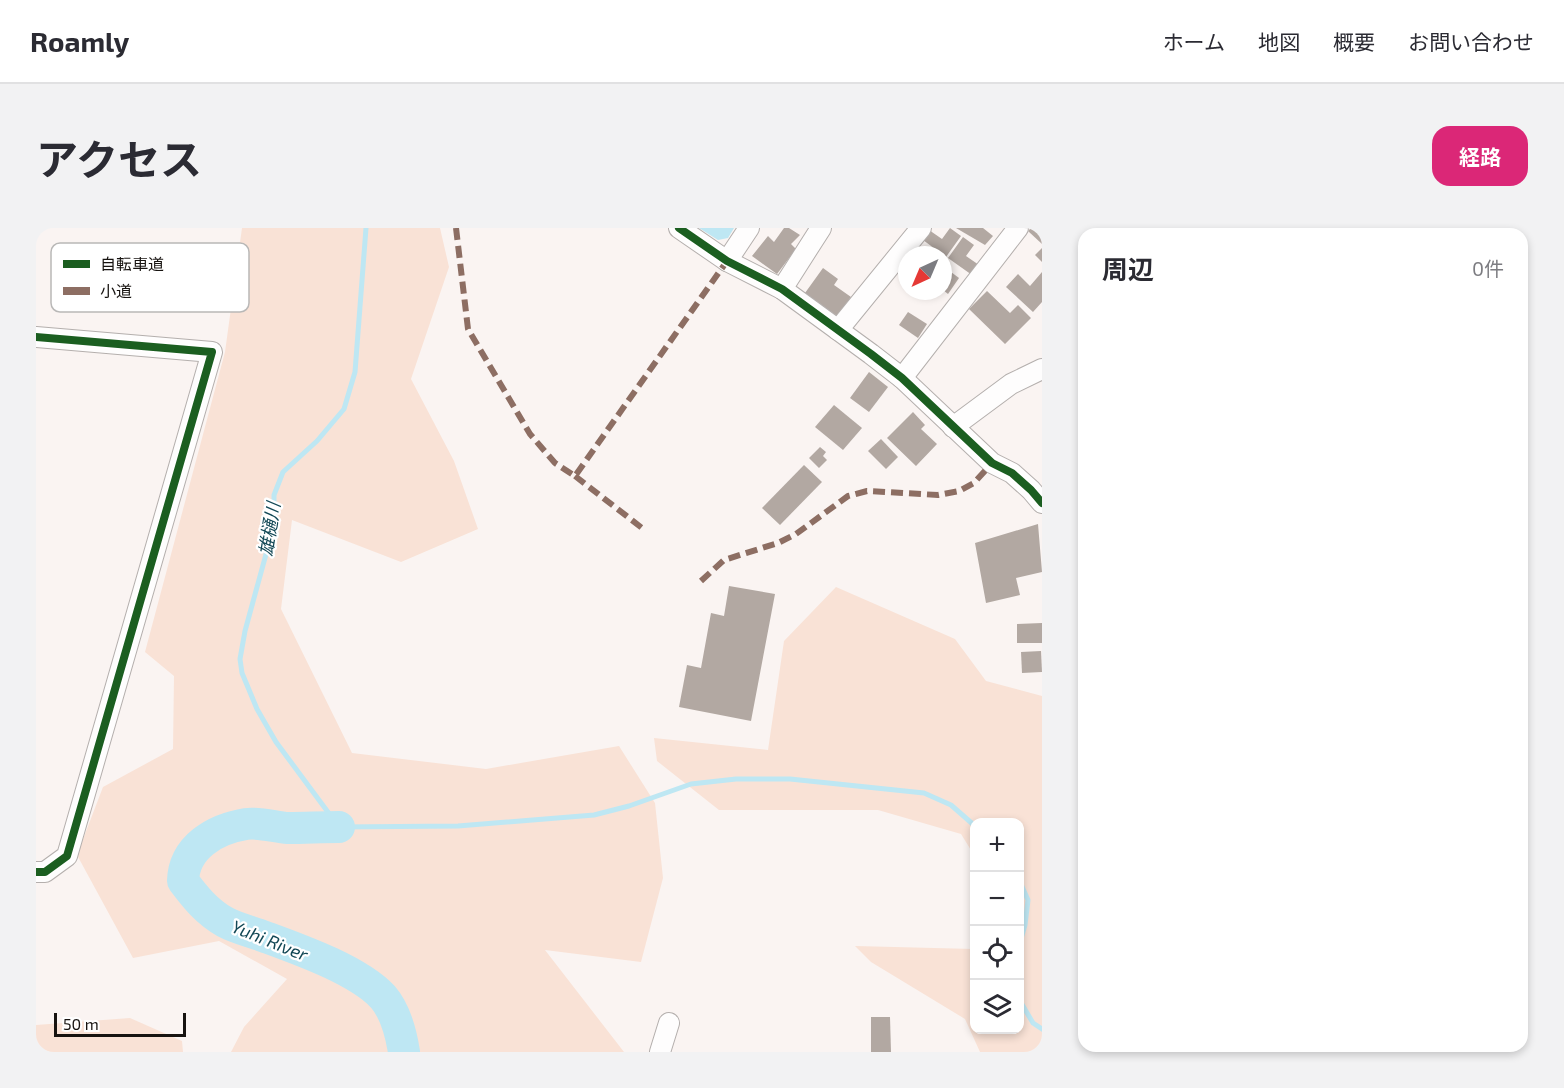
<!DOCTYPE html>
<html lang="ja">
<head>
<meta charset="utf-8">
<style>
	body { margin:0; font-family:"Exo 2","Noto Sans JP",sans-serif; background:#f2f2f3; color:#2b2b33 }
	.controls { position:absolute; right:18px; bottom:18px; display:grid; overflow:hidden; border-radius:12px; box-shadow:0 3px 9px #0003 }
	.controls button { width:54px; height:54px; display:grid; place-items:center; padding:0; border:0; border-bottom:2px solid #e1e1e2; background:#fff; color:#2b2b33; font:30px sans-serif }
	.compass { position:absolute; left:862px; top:18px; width:54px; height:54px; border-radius:50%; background:#fff; box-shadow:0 3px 9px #0003; rotate:224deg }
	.scale { position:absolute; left:18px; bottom:15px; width:132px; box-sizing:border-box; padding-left:6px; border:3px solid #171310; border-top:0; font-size:16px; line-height:21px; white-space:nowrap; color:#171310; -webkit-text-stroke:4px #fff; paint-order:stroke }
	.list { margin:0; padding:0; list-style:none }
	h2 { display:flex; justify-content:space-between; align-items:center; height:78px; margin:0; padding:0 24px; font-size:26px }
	h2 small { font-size:20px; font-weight:400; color:#7c7c81 }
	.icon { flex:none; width:33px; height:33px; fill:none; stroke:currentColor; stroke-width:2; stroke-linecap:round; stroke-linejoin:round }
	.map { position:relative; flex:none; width:1006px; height:824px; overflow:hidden; border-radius:18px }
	header { display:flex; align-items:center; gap:36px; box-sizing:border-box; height:84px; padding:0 30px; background:#fff; border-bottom:2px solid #e1e1e2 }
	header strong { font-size:28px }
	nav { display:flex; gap:33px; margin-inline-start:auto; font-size:21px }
	.intro { display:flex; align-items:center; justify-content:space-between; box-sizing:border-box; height:144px; padding:0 36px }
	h1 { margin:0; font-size:42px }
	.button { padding:15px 27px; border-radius:18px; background:#db2777; color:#fff; font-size:21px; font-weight:700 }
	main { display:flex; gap:36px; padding:0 36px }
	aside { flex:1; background:#fff; border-radius:18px; box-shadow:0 3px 9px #0003 }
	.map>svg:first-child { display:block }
	.green { fill:#f9e2d6 }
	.water { fill:#bee7f3 }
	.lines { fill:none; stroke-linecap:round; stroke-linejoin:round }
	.stream { stroke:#bee7f3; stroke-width:5 }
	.river { stroke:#bee7f3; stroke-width:32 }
	.building { fill:#b2a8a2 }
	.minor-casing { stroke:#b4afad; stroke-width:22 }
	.minor { stroke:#fefdfd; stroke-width:20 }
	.quiet { stroke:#8d6e63; stroke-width:6; stroke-dasharray:12 6; stroke-linecap:butt }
	.cycleway-casing { stroke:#fff; stroke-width:11 }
	.cycleway { stroke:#1b5e20; stroke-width:8 }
	.labels { text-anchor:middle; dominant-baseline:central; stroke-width:4.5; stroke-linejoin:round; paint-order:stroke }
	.water-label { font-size:18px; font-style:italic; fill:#134856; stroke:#fff }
	.key { fill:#fff; stroke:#b9b8b7; stroke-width:1.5 }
	.key-label { font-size:16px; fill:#171310 }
</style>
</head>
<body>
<header>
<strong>Roamly</strong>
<nav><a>ホーム</a><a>地図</a><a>概要</a><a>お問い合わせ</a></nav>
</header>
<div class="intro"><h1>アクセス</h1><a class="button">経路</a></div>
<main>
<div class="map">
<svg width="1006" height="824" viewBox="0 0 1006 824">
	<rect width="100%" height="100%" fill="#faf4f2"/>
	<!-- green -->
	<g class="green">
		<path d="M206 0H404L413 39 375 151 418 233 442 301 365 334 256 292 245 381 316 525 450 541 583 518 619 575 627 650 605 734 509 722 588 824H195L208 799 251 751 183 713 97 730 41 627 67 559 137 521 138 448 109 424 189 124Z"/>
		<path d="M800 359 919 411 950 453 1006 468V824H944L929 791 835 734 819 718 938 721 939 802H984V594H939L938 627 925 606 842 582H683L621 533 618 510 732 522 748 413Z"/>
		<path d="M94 790 146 813 147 824H0V797Z"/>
	</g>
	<!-- water -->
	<path class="water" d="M663 0H698L692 10 682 12Z"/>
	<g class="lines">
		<!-- stream -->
		<g class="stream">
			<path d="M330 0 319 144 308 181 281 213 247 244 238 267V297L209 403 204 431 206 445 221 481 240 514 303 599 422 598 558 587 593 578 655 556 700 551H754L888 565 915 577 939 598"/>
			<path d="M984 654 992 672 989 697 984 714"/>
			<path d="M984 773 997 795 1006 801"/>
		</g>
		<!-- river -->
		<path class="river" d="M303 599C286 599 269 600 252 600 239 599 223 594 210 596 179 601 148 619 147 653 159 669 171 684 189 694 200 700 213 703 224 707 259 720 321 741 347 769 360 784 365 805 368 824"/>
	</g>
	<!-- building -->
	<g class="building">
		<path d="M748 0H753L764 7 755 16 760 21 741 46 716 28 732 8 738 14Z"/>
		<path d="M914 0 925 8 910 29 887 12 893 2 906 11Z"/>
		<path d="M920 0H947L957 8 949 17Z"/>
		<path d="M995 0H1006V16L992 3Z"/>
		<path d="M927 9 938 17 930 28 943 37 936 47 912 30Z"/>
		<path d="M1006 20V34L999 27Z"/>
		<path d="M907 38 923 50 912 66 907 62Z"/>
		<path d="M787 40 802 51 798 57 815 69 801 88 769 65Z"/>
		<path d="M1006 44V74L997 84 970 59 982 46 994 58Z"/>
		<path d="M951 63 974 85 982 77 995 90 969 116 933 81Z"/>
		<path d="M872 84 891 96 882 110 863 97Z"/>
		<path d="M833 144 852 159 833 184 814 170Z"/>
		<path d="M798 177 826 200 807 222 779 199Z"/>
		<path d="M877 184 889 197 885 201 901 216 880 238 851 210Z"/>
		<path d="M845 211 862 229 850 241 832 223Z"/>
		<path d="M784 219 790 224 787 228 791 232 783 240 773 230Z"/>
		<path d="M768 237 786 254 744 297 726 280Z"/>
		<path d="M1002 296 1006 344 980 350 984 367 950 375 939 315Z"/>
		<path d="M693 358 739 366 715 493 643 479 651 437 665 440 675 385 688 388Z"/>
		<path d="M1006 395V415H981V396Z"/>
		<path d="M1005 423 1006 444 986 445 985 424Z"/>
		<path d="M835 789H854L855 824H835Z"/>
	</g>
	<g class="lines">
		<defs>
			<g id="minor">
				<path d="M643 0 691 33 746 61 835 126 866 150 956 235 976 245 995 262 1006 275"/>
				<path d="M691 33 713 0"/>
				<path d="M746 61 785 0"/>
				<path d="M802 102 885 0"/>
				<path d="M0 109 176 124 31 628 9 644H0"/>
				<path d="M866 150 982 0"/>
				<path d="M917 199 975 156 1006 141"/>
				<path d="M624 824 633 795"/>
			</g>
		</defs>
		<!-- minor casing -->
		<use href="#minor" class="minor-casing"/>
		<!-- minor -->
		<use href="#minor" class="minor"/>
		<!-- quiet -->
		<g class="quiet">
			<path d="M420 0 432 101 494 206 519 235 539 248 691 33"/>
			<path d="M539 248 606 300"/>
			<path d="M665 353 688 332 742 315 760 306 812 268 831 263 902 267 923 263 938 255 956 235"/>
		</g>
		<defs>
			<g id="cycleway">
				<path d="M643 0 691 33 746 61 835 126 866 150 956 235 976 245 995 262 1006 275"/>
				<path d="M0 109 176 124 31 628 9 644H0"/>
			</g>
		</defs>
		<!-- cycleway casing -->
		<use href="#cycleway" class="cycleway-casing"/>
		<!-- cycleway -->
		<use href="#cycleway" class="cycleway"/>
	</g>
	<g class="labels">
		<!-- water labels -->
		<g class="water-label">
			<text transform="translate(233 301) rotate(-81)">雄樋川</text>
			<text transform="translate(234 712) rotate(22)">Yuhi River</text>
		</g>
	</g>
	<!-- legend -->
	<rect x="15" y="15" width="198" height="69" rx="9" class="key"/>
	<rect x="27" y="32" width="27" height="8" fill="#1b5e20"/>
	<rect x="27" y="59" width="27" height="8" fill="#8d6e63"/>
	<g class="key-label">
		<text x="64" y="42">自転車道</text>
		<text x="64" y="69">小道</text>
	</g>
</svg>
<div class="controls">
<button>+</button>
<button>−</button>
<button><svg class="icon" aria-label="locate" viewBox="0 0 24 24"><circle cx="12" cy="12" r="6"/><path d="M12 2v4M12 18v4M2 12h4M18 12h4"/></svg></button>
<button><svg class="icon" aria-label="layers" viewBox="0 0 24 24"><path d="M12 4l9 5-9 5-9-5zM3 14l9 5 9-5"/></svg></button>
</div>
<svg class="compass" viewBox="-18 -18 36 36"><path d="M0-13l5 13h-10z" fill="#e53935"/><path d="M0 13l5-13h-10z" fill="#7c7c81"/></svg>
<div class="scale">50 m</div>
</div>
<aside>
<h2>周辺<small>0件</small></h2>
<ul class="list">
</ul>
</aside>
</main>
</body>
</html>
